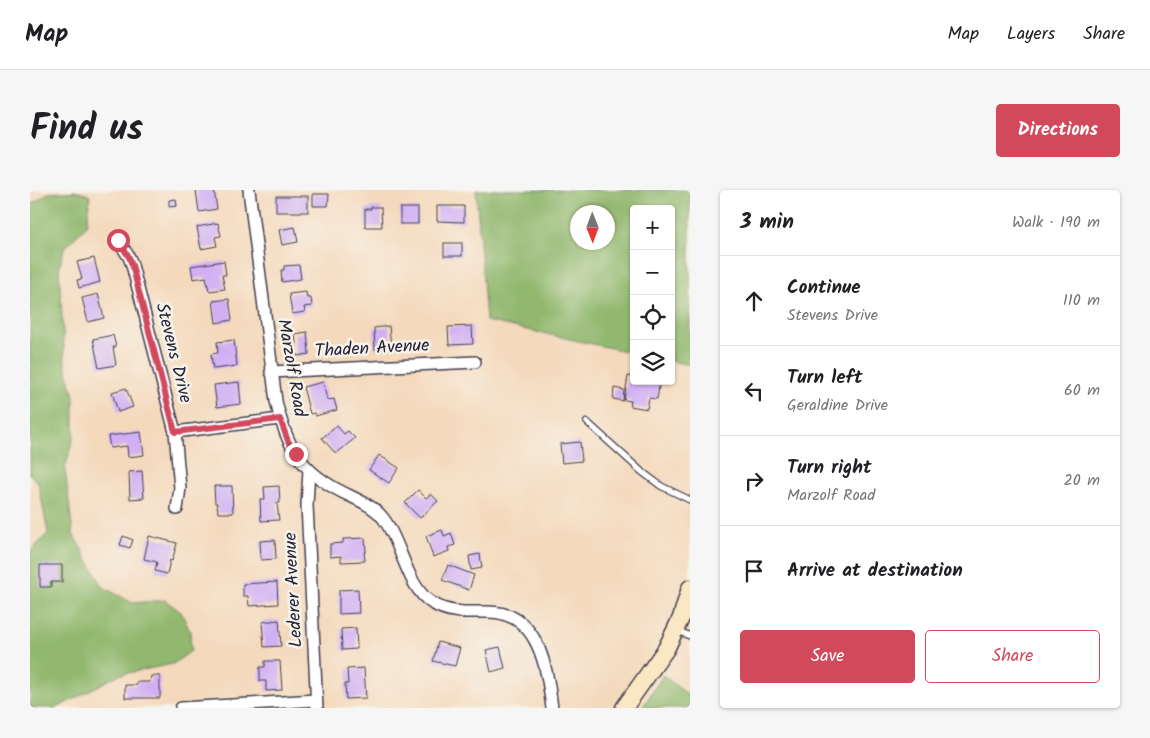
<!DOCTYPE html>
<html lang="en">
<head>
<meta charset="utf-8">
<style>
	body { margin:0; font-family:Kalam,sans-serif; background:#f6f6f6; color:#202124 }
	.controls { position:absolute; right:15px; top:15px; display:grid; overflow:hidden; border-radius:5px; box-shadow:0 1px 4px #0004 }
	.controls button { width:45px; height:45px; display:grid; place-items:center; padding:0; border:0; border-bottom:1px solid #e0e0e0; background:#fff; color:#202124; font:25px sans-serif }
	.compass { position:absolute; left:540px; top:15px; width:45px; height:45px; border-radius:50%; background:#fff; box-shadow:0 1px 4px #0004; rotate:179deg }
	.stop { position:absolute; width:15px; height:15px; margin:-11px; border:4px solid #d1495b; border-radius:50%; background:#fff }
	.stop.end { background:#d1495b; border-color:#fff; box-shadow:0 1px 5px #0008 }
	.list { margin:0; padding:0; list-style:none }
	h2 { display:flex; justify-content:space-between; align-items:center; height:65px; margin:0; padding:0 20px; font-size:21px }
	h2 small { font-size:16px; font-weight:400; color:#757577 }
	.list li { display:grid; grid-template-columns:32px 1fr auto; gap:15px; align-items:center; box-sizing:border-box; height:90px; padding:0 20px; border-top:1px solid #e0e0e0 }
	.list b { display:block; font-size:19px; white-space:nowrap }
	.list p { margin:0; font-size:16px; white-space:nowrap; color:#757577 }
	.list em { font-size:16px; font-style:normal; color:#757577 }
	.actions { display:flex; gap:10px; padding:15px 20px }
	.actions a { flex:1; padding:11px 0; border:1px solid #d1495b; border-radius:5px; text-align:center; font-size:18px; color:#d1495b }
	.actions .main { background:#d1495b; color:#fff }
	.icon { flex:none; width:28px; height:28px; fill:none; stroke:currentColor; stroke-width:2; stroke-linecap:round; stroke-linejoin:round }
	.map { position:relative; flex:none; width:660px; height:518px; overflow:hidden; border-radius:5px }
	header { display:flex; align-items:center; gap:30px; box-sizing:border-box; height:70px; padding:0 25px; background:#fff; border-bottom:1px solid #e0e0e0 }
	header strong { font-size:24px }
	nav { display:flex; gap:28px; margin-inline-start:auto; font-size:18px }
	.intro { display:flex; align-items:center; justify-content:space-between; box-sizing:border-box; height:120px; padding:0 30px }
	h1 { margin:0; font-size:35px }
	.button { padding:12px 22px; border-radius:5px; background:#d1495b; color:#fff; font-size:18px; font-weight:700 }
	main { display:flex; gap:30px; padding:0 30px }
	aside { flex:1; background:#fff; border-radius:5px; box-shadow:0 1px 4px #0004 }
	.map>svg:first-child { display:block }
	.forest { fill:#91b86e; stroke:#5a6d54; fill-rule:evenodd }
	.building { fill:#d0aff4 }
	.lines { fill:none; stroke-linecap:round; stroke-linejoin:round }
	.lane-casing { stroke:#423d4e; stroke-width:8 }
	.street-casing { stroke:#423d4e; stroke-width:14 }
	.secondary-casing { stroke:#423d4e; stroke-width:19 }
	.lane { stroke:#fff; stroke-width:5.5 }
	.street { stroke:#fff; stroke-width:11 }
	.secondary { stroke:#fae7c3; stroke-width:16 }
	.route { stroke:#d1495b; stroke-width:6 }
	.labels { text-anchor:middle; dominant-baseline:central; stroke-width:5; stroke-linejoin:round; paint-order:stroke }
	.street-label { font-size:18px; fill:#22223b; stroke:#f7f3e8 }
</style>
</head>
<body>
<header>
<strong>Map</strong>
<nav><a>Map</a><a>Layers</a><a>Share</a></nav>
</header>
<div class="intro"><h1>Find us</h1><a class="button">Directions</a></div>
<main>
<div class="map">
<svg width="660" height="518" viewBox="0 0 660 518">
	<rect width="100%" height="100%" fill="#f7f3e8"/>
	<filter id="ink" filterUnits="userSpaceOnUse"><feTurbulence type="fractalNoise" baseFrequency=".02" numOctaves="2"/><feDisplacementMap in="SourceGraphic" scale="10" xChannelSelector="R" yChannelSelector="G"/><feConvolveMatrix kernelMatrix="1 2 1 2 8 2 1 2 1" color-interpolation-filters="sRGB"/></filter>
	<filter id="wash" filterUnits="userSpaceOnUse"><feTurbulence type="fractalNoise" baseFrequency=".0096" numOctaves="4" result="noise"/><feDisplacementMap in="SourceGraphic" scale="20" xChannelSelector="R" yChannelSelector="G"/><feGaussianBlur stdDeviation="1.12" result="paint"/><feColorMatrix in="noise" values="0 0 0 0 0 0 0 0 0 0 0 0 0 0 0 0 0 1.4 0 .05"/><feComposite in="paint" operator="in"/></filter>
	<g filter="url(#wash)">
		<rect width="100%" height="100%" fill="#f4d9bc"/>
		<!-- forest -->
		<g class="forest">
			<path d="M446 0H660V175L641 171V19H604V163L456 131ZM548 22H578V52H548Z"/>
			<path d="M49 1 60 6 57 35 34 59 29 79 35 173 44 207V245L35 279 43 344 73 397 103 413 135 410 151 422 160 441 161 461 143 474 88 485 27 518H0V362L18 343 8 292 0 285V15L18 3Z"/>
			<path d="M633 485 660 507V518H612Z"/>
		</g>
		<g id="blocks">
			<!-- building -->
			<g class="building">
				<path d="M166 0H184L187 19 169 22Z"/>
				<path d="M283 4H299L298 16H283Z"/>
				<rect x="246" y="6" width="32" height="16"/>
				<path d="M146 9 147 16 139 17V10Z"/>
				<path d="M407 16H434V32L407 31Z"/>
				<path d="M341 17H351L352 37H335V19H341Z"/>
				<rect x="370" y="18" width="18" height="16"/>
				<path d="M188 33 191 46 185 47 187 56 171 59 167 37Z"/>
				<path d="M265 37 268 52 252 55 249 40Z"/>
				<rect x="414" y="53" width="18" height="13"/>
				<path d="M64 68 70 92 49 98 47 90 52 89 47 72Z"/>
				<path d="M194 71 196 85H192L195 99 179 101 176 87 163 89 161 76Z"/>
				<path d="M269 75 271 89 252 92 251 80H254V76Z"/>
				<path d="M276 102 277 108H281L282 116 274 117 275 122 262 124 259 104Z"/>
				<path d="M68 104 74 128 58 132 52 108Z"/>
				<path d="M199 109 202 130 186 133 183 111Z"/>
				<path d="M359 136 361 158 345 159 344 138Z"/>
				<path d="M442 136 443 154 419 155 418 137Z"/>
				<path d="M277 142 279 164 267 166 265 144Z"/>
				<path d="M83 145 86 157H83L86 175 69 178 63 149Z"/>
				<path d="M204 150 207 176 183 179 181 164 188 163 187 152Z"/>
				<path d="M598 186 604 187V191H630L627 209 619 208 617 219 600 216 601 211 594 210Z"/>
				<path d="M209 192 211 214 187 217 184 195Z"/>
				<path d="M293 192 297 210 304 209 307 220 285 226V223L280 224 273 197Z"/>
				<path d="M96 198 103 217 88 222 82 202Z"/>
				<path d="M584 198 594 200 593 211 583 209Z"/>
				<path d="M307 236 314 244 318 241 325 248 306 264 292 248Z"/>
				<path d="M111 242 114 265 98 267 97 256 80 258 78 246Z"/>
				<path d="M550 252 552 271 532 273 530 254Z"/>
				<path d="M349 265 369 278 359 293 339 280Z"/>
				<path d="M112 281 114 308 100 309 99 282Z"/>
				<path d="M184 296H202L203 323H188L187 313H185Z"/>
				<path d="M249 296 250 313H247L249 330 231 331 230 309H235L234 297Z"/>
				<path d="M388 300 396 308 401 304 408 311 390 328 375 313Z"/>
				<path d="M412 340 414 346 421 343 425 355 418 357 419 361 403 367 396 346Z"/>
				<path d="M93 346 103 350 100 358 90 355Z"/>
				<path d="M119 346 147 353 142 371 140 370 137 384 125 381 127 372 114 369Z"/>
				<path d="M335 348 336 362H334L335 371 311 372V366L300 367V354L313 353V349Z"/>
				<path d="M245 350 246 369 231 370 230 351Z"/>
				<path d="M450 364 452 378 441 380 439 366Z"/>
				<path d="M10 375H32V392H21V397H10Z"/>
				<path d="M418 375 444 385 439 400 412 390Z"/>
				<path d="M247 392 248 414 219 416 218 406H213V394Z"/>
				<path d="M328 399 329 423 309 424V400Z"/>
				<path d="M249 430 251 456 234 457 232 432Z"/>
				<path d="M326 438 327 459 312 460 311 439Z"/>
				<path d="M408 452 430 458 425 476 403 471Z"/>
				<path d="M470 457 475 478 461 482 456 460Z"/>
				<path d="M235 471H250L252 500 236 501V491H230V477H235Z"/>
				<path d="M334 478 336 508 316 509 315 494H318L317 479Z"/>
				<path d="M121 486H130V508H95V495H107V492H120Z"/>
			</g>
		</g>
	</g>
	<g filter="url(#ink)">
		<use href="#blocks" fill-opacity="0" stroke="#423d4e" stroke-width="1"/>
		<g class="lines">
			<defs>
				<g id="lane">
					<path d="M557 232 611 281 631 296 660 310"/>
					<path d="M646 440 660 446"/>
				</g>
				<g id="street">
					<path d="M219 0 246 211C256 255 270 281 312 302 326 309 344 316 353 328 372 352 376 397 402 413 419 424 438 422 457 422 509 421 517 478 522 518"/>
					<path d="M88 50 99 67 102 75 145 242 150 298 147 319"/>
					<path d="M241 182 445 172"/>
					<path d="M145 242 250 229"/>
					<path d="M279 280 277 315 287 518"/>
					<path d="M151 518 286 510"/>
				</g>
				<path id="secondary" d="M594 518 636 459 651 428 660 398"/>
			</defs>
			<!-- lane casing -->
			<use href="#lane" class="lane-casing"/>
			<!-- street casing -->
			<use href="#street" class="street-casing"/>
			<!-- secondary casing -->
			<use href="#secondary" class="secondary-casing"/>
			<!-- lane -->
			<use href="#lane" class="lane"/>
			<!-- street -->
			<use href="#street" class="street"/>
			<!-- secondary -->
			<use href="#secondary" class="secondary"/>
		</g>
	</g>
	<g class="lines" filter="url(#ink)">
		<!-- route -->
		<path class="route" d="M88 50 99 67 102 75 145 242 250 229 258 251 266 264"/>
	</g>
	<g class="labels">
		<!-- street labels -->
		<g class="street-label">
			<text transform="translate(342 159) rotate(-3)">Thaden Avenue</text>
			<text transform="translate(143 163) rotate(76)">Stevens Drive</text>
			<text transform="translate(261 178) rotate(80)">Marzolf Road</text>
			<text transform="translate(264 400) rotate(-93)">Lederer Avenue</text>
		</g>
	</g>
</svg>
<div class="controls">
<button>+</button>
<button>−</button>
<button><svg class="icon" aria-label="locate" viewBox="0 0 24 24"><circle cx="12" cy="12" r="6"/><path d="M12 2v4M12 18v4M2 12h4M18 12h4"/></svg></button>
<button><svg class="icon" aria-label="layers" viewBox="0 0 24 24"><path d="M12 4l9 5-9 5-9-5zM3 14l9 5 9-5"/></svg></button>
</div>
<svg class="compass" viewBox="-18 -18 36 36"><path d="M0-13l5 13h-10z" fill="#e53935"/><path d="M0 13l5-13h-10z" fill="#757577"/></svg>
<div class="stop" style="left:88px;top:50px"></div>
<div class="stop end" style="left:266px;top:264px"></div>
</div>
<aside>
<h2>3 min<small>Walk · 190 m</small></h2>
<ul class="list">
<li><svg class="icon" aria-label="ahead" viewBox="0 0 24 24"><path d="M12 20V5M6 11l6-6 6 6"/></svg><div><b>Continue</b><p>Stevens Drive</p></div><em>110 m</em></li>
<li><svg class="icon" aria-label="left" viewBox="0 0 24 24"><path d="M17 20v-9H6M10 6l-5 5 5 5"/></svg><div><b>Turn left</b><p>Geraldine Drive</p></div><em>60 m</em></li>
<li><svg class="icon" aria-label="right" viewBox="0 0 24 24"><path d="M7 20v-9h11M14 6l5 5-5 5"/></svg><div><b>Turn right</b><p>Marzolf Road</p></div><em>20 m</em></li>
<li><svg class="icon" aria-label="arrive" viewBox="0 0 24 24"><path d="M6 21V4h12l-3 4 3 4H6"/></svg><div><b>Arrive at destination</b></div></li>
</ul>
<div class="actions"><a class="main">Save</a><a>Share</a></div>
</aside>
</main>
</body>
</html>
